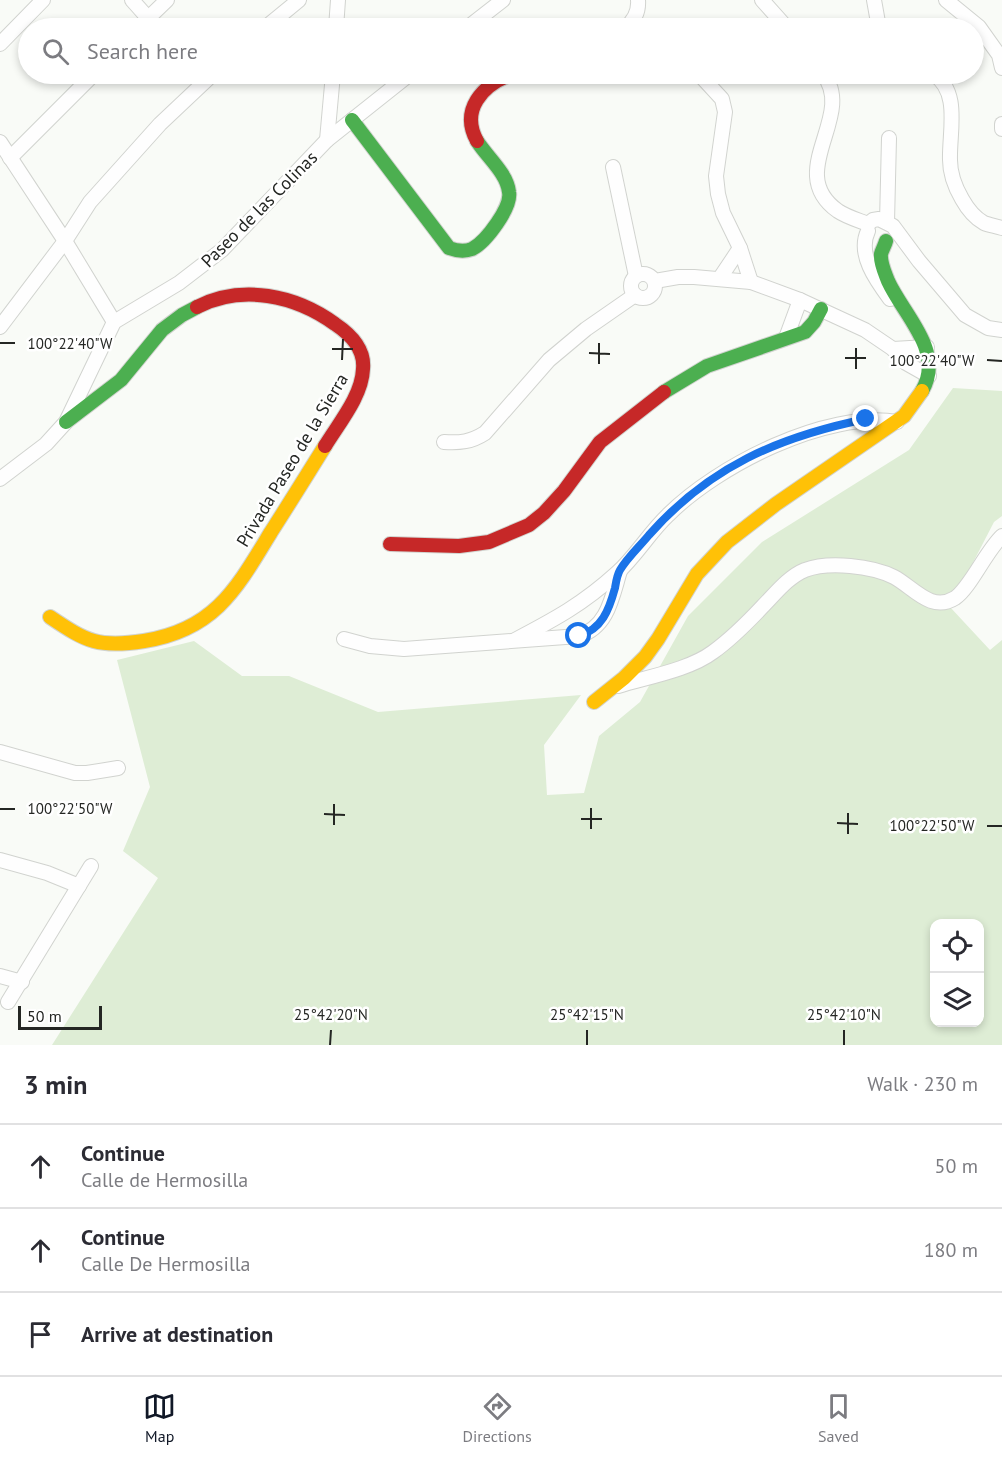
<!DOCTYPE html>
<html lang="en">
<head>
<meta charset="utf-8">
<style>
	body { margin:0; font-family:"PT Sans",sans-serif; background:#f2f2f3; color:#2b2b33 }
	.controls { position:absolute; right:18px; bottom:18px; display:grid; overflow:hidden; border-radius:12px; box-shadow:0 3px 9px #0003 }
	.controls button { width:54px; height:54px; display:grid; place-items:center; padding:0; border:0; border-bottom:2px solid #e1e1e2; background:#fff; color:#2b2b33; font:30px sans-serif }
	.scale { position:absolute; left:18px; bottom:15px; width:84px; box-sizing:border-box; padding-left:6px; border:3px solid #242623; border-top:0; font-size:16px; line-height:21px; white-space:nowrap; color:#242623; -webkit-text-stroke:4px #fff; paint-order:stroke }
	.stop { position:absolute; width:18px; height:18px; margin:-14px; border:4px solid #1a73e8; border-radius:50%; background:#fff }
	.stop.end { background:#1a73e8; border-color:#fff; box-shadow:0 2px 6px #0008 }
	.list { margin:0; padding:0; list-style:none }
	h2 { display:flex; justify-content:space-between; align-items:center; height:78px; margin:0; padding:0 24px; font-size:26px }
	h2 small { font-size:20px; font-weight:400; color:#7c7c81 }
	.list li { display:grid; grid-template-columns:39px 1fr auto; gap:18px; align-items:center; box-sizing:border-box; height:84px; padding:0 24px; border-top:2px solid #e1e1e2 }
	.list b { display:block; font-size:22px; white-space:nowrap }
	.list p { margin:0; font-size:20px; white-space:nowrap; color:#7c7c81 }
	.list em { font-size:20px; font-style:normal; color:#7c7c81 }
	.icon { flex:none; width:33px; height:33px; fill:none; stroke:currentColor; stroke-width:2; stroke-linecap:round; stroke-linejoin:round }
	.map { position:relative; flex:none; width:1002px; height:1045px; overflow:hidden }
	.search { position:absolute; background:#fff; box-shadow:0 3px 9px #0003; left:18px; right:18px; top:18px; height:66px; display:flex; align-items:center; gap:15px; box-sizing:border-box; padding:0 21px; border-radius:33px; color:#7c7c81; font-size:22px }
	.sheet { height:330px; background:#fff }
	nav { display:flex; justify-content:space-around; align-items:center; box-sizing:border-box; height:84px; border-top:2px solid #e1e1e2; background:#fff; font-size:16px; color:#7c7c81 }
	nav a { display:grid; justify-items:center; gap:3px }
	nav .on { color:#111827 }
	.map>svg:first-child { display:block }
	.green { fill:#deedd5; fill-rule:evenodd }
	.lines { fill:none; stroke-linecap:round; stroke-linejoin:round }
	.street-casing { stroke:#d1d3cf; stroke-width:16 }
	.fast-casing { stroke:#d1d3cf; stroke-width:16 }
	.slow-casing { stroke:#d1d3cf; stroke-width:16 }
	.jam-casing { stroke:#d1d3cf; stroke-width:16 }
	.street { stroke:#fefefe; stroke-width:14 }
	.fast { stroke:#4caf50; stroke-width:14 }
	.slow { stroke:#ffc107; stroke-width:14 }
	.jam { stroke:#c62828; stroke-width:14 }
	.route { stroke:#1a73e8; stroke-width:8 }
	.ticks { fill:none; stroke:#242623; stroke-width:2 }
	.labels { text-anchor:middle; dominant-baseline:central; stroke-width:5; stroke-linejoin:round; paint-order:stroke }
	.street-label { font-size:18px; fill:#242623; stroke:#fff }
	.ticks-label { font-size:15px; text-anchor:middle; fill:#242623; stroke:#fff; stroke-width:5; stroke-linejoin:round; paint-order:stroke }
</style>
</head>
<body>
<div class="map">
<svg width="1002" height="1045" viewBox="0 0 1002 1045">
	<rect width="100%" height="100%" fill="#f9fbf7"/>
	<!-- green -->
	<path class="green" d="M953 388 1002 391V516L994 522 950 607 990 650 1002 640V1045H52L158 878 123 851 150 787 117 660 194 641 242 676H289L378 712 581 695 544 745 547 795 584 793 599 736 640 702 688 616 762 542 909 450ZM934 924H980V1022H934Z"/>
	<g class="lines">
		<defs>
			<g id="street">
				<path d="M132 0 148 18"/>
				<path d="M762 0 787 28"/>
				<path d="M874 0 879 28"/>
				<path d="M946 0 979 27 999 55 1002 68"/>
				<path d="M138 28 167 0"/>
				<path d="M265 28 299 0"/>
				<path d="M336 28 338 0"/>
				<path d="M467 28 503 0"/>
				<path d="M625 28C634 21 639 12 638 0"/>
				<path d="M0 44 43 0"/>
				<path d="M699 74 722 99 725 112 716 176 718 194 723 213 740 248 751 282"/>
				<path d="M823 74C857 116 783 172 838 211 847 217 858 220 868 224"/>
				<path d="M933 74C961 91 949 132 950 160 950 174 955 187 962 199 967 208 975 218 984 223 989 225 996 226 1002 228"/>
				<path d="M1002 124V129"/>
				<path d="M327 140 333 74"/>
				<path d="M0 142 65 241 114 322"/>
				<path d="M10 158 94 74"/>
				<path d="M613 167 636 276"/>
				<path d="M887 222 889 138"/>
				<path d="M868 224 873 220 879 219 893 226 919 261 965 315 988 328 1002 330"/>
				<path d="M868 231C857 254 876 280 890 299"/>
				<circle cx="643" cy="286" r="12"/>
				<path d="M720 278 740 248"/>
				<path d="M655 281 678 277H694L751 282 800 300 865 330 893 349 906 363 929 376"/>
				<path d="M0 327 65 241 90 202 160 124 213 74"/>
				<path d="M786 338 800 300"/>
				<path d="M893 349 927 347"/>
				<path d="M444 442C460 443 471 442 485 433L549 360 586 329 635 295"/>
				<path d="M0 479 46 444 66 422 114 322 179 283 222 250 327 140 410 74"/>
				<path d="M344 639 370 646 404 649 579 636C608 627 612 597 620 571"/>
				<path d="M515 640C555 619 583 604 617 573 636 556 649 533 668 515 717 466 826 410 897 422"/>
				<path d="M618 686C647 677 689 670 713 652 731 639 748 622 763 606 776 593 788 577 805 570 829 561 872 566 894 577 913 587 931 613 955 598 970 588 986 551 1002 536"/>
				<path d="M0 752 75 773H87L118 768"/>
				<path d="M0 860 47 873 79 886"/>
				<path d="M0 976 22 982"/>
				<path d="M8 1002 91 866"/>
			</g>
			<g id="fast">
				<path d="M352 120 449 248C457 251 464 252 472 249 486 242 512 207 509 192 507 173 487 157 477 141"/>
				<path d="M886 241C885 245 882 250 881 254 880 263 885 273 888 281 904 316 945 351 922 391"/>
				<path d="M664 392 707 366 805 332 814 322 821 309"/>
				<path d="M66 422 121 380 162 330 182 315 197 307"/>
			</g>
			<g id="slow">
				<path d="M50 617C87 642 99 648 144 641 215 630 237 588 271 532 289 504 307 475 325 446"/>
				<path d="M594 702 624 678 645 657 658 639 697 574 727 542 776 504 904 416 922 391"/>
			</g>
			<g id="jam">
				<path d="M477 141C460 110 482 85 512 74"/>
				<path d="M197 307C242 284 295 295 335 324 350 334 365 349 363 369 362 396 339 423 325 446"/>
				<path d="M390 544 459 546 489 542 529 525 544 513 564 491 600 442 664 392"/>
			</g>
		</defs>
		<!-- street casing -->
		<use href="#street" class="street-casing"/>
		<!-- fast casing -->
		<use href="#fast" class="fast-casing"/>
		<!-- slow casing -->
		<use href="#slow" class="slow-casing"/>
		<!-- jam casing -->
		<use href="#jam" class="jam-casing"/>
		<!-- street -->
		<use href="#street" class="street"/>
		<!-- fast -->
		<use href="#fast" class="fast"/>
		<!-- slow -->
		<use href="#slow" class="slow"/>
		<!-- jam -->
		<use href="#jam" class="jam"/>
	</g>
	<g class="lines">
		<!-- route -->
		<path class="route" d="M579 636C602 629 609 610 615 588 616 582 617 575 620 570 627 558 640 546 649 535 709 467 778 437 866 419"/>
	</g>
	<!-- ticks -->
	<path class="ticks" d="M0 343H15M332 349H353M589 353 610 354M845 358H866M342 360 343 339M987 360 1002 361M599 364V343M856 369V348M0 809H15M324 814 345 815M581 819H602M837 823 858 824M334 825V804M987 826H1002M591 829V808M848 834V813M330 1045 331 1030M587 1045V1030M844 1045V1030"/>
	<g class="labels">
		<!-- street labels -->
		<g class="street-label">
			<text transform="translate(259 209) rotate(-45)">Paseo de las Colinas</text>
			<text transform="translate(292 460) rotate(-59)">Privada Paseo de la Sierra</text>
		</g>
	</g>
	<g class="ticks-label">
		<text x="70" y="349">100°22'40"W</text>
		<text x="932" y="366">100°22'40"W</text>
		<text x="70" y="814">100°22'50"W</text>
		<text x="932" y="831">100°22'50"W</text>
		<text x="331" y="1020">25°42'20"N</text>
		<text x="587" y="1020">25°42'15"N</text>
		<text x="844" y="1020">25°42'10"N</text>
	</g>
</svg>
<div class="controls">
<button><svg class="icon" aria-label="locate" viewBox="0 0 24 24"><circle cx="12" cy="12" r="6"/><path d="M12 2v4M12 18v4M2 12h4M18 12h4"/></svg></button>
<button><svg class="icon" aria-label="layers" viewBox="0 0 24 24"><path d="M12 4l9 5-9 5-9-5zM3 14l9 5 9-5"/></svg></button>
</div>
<div class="scale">50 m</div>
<div class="stop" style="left:579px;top:636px"></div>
<div class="stop end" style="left:866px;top:419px"></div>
<div class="search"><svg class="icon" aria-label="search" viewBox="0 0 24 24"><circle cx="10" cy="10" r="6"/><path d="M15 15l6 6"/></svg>Search here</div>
</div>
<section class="sheet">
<h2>3 min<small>Walk · 230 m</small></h2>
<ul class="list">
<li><svg class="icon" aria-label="ahead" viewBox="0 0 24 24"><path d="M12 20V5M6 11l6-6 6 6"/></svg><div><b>Continue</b><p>Calle de Hermosilla</p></div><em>50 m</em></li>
<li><svg class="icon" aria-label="ahead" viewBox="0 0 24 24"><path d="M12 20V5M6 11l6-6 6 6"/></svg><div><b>Continue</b><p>Calle De Hermosilla</p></div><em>180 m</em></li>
<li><svg class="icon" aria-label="arrive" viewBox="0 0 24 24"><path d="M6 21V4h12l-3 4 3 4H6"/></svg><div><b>Arrive at destination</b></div></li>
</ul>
</section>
<nav>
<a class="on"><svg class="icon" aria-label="map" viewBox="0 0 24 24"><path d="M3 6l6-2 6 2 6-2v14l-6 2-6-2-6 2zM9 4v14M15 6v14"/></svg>Map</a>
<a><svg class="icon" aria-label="directions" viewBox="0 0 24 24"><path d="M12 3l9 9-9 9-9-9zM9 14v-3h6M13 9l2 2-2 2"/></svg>Directions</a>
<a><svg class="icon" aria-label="saved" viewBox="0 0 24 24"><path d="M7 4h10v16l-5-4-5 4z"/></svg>Saved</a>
</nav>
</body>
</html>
